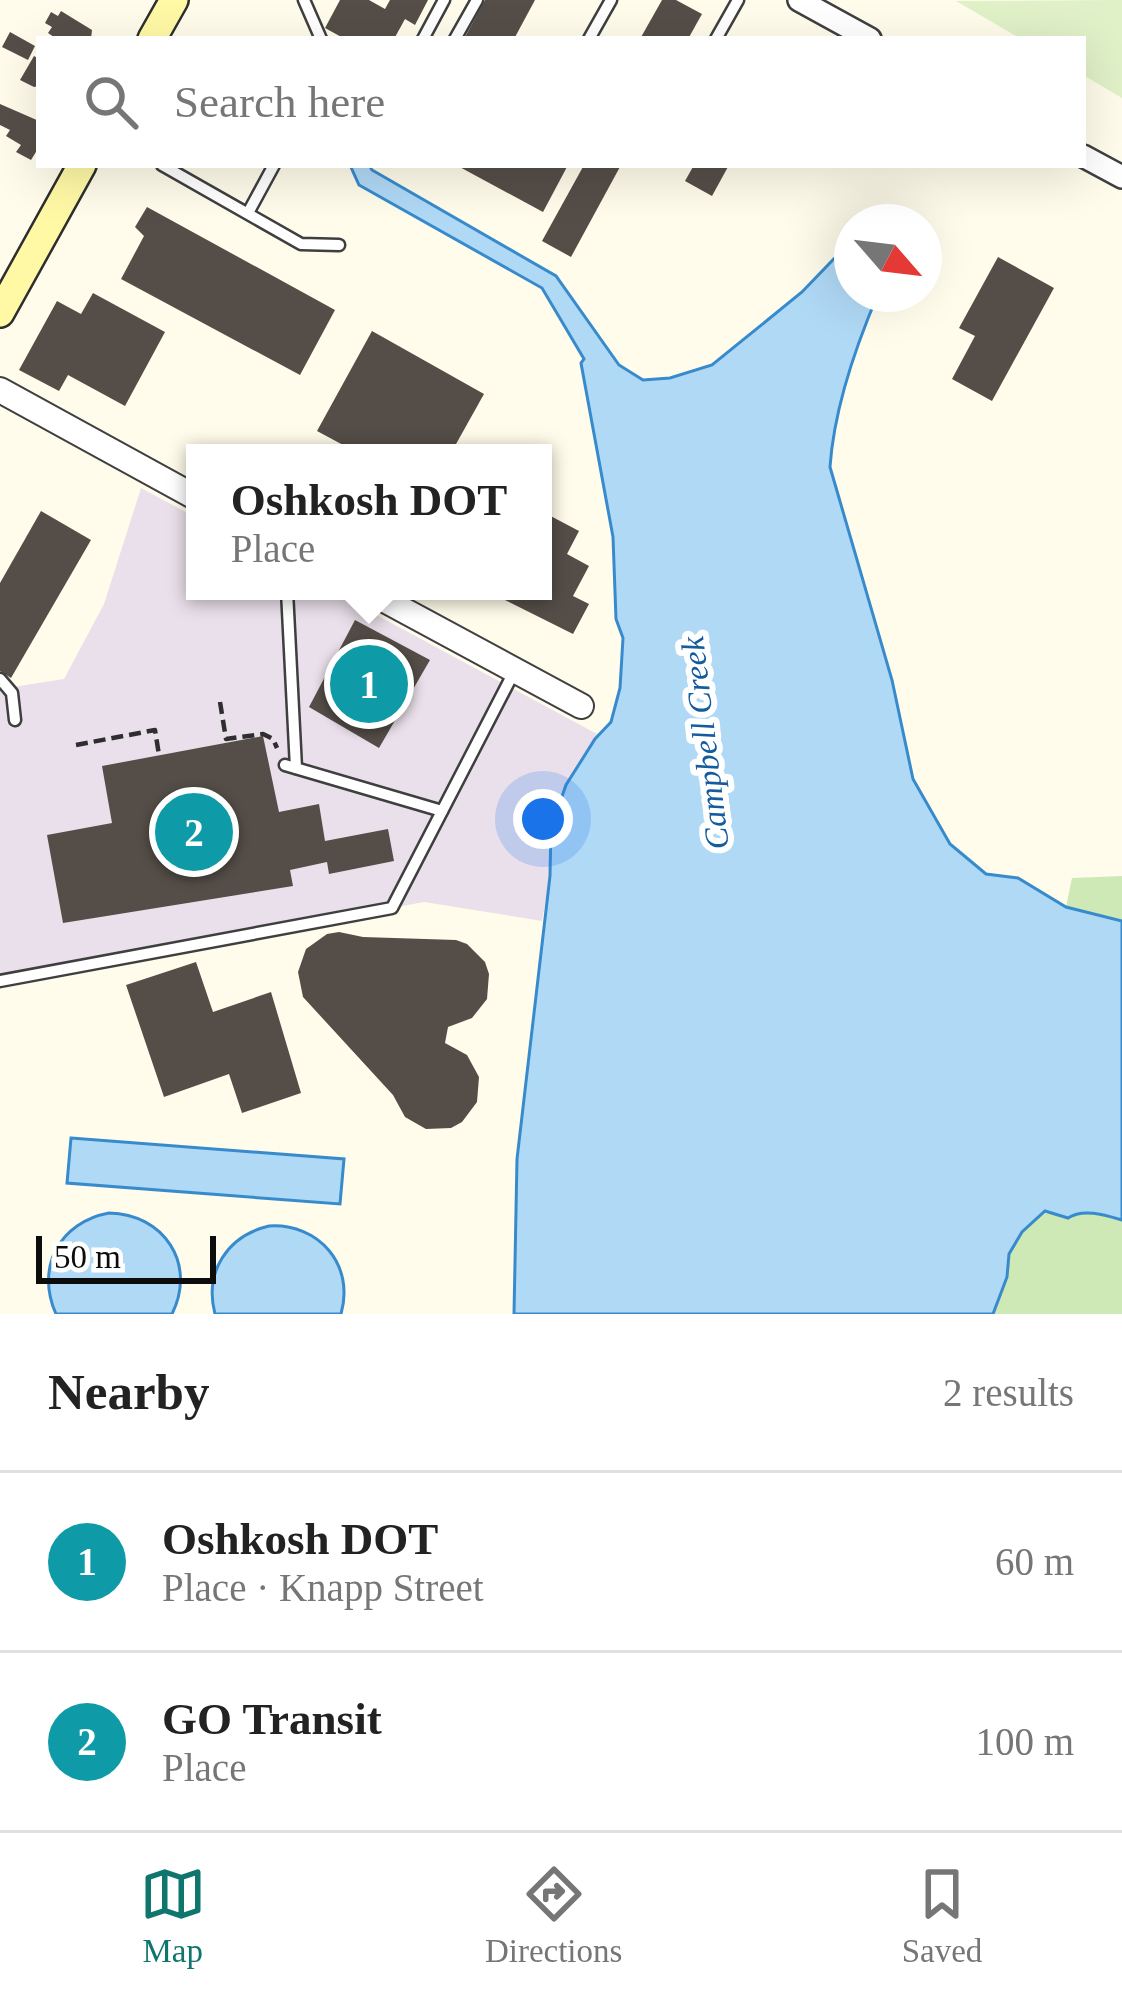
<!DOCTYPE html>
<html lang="en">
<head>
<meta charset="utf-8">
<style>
	body { margin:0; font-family:Georgia,serif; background:#f6f6f6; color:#222 }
	.compass { position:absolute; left:834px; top:204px; width:108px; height:108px; border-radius:50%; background:#fff; box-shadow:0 12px 48px #0002; rotate:118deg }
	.scale { position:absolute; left:36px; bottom:30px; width:180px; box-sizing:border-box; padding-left:12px; border:6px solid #0c0c0c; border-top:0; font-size:33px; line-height:42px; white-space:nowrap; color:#0c0c0c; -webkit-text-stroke:9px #fff; paint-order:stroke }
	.you { position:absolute; left:543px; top:819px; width:42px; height:42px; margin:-30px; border:9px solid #fff; border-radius:50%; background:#1a73e8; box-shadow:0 0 0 18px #1a73e833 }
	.badge { display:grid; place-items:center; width:78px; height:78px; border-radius:50%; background:#0f766e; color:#fff; font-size:39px; font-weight:700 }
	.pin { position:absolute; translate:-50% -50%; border:6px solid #fff; box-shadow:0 3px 12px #0006 }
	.popup { position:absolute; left:186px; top:444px; width:366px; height:156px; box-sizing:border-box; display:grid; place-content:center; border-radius:0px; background:#fff; filter:drop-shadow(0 3px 9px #0005); font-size:39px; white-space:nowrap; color:#767676 }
	.popup b { font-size:45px; color:#222 }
	.popup::after { content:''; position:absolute; left:50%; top:100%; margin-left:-24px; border:24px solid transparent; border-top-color:#fff }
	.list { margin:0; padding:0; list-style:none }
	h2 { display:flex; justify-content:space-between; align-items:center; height:156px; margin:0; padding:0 48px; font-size:51px }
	h2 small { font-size:39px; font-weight:400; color:#767676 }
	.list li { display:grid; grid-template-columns:78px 1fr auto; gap:36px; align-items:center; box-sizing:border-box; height:180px; padding:0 48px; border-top:3px solid #e0e0e0 }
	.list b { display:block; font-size:45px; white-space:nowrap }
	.list p { margin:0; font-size:39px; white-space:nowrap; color:#767676 }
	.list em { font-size:39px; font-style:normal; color:#767676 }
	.icon { flex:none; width:66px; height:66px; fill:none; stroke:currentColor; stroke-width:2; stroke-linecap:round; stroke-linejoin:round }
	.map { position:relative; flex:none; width:1122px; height:1314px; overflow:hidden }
	.search { position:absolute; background:#fff; box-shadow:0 12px 48px #0002; left:36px; right:36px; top:36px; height:132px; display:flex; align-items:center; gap:30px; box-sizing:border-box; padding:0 42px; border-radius:0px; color:#767676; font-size:45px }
	.sheet { height:516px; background:#fff }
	nav { display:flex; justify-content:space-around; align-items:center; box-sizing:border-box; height:168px; border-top:3px solid #e0e0e0; background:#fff; font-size:33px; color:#767676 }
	nav a { display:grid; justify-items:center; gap:6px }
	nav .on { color:#0f766e }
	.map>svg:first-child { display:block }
	.industrial { fill:#eae0eb }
	.green { fill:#cee9b5 }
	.pitch { fill:#e0f0c7 }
	.water { fill:#b0d9f6; stroke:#378bcd; stroke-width:3 }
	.building { fill:#554e48 }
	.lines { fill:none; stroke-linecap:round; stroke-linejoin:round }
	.service-casing { stroke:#3f3f3f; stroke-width:15 }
	.minor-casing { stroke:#3f3f3f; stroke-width:26 }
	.tertiary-casing { stroke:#3f3f3f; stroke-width:28 }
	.secondary-casing { stroke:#2e2e2e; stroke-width:32 }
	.path { stroke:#2e2e2e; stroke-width:4.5; stroke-dasharray:12 6; stroke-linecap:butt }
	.service { stroke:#fff; stroke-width:10 }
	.minor { stroke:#fff; stroke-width:21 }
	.tertiary { stroke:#fff; stroke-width:24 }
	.secondary { stroke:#fff9a6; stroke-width:27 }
	.labels { text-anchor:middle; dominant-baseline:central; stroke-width:12; stroke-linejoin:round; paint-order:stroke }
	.water-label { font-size:33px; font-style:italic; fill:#155c9e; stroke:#fff }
</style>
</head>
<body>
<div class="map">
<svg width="1122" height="1314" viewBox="0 0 1122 1314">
	<rect width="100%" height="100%" fill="#fffceb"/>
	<!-- industrial -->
	<path class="industrial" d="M141 488 195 517V591H332L599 735 566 785 551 827 550 876 542 921 424 902 0 981V689L64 679 104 604Z"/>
	<!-- green -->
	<g class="green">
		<path d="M1122 876V921L1066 907 1072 878Z"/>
		<path d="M1046 1211 1068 1218C1083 1208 1105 1215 1122 1220V1314H993L1007 1277 1009 1254 1022 1232Z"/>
	</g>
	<!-- pitch -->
	<path class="pitch" d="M1122 0V98L1083 75V39H1021L956 1Z"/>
	<!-- water -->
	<g class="water">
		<path d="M350 165H369L372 170 556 276 619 365 643 380 670 378 712 365 802 292 852 240V294H878C855 348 834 408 830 467L892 680 913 779 950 844 986 874 1018 878 1066 907 1122 921V1220C1105 1215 1083 1208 1068 1218L1045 1211 1022 1232 1009 1254 1007 1277 993 1314H514L517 1159 550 876 551 828 566 785 595 739 611 722 620 688 623 638 616 619 613 537 581 363 584 359 542 288 359 185Z"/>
		<path d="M71 1138 344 1159 340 1204 67 1183Z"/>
		<path d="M109 1213C164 1214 197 1264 172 1314H56C35 1267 60 1222 109 1213Z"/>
		<path d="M269 1226C319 1223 355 1265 341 1314H215C204 1272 227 1236 269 1226Z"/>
	</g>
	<!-- building -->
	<g class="building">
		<path d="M340 0H369L385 9 390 0H428L415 25 405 19 394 39H345L325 28Z"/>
		<path d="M485 0H535L514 39H464Z"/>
		<path d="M662 0H676L702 14 688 39H640Z"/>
		<path d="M61 11 92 30 91 39H57L48 33 52 27 45 23 51 12 58 16Z"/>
		<path d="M10 32 35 46 28 60 2 47Z"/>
		<path d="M34 56 39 59V86L34 87 20 80Z"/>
		<path d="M0 104 39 121V147L31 160 16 152 21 145 6 136 10 130 0 125Z"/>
		<path d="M456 165H568L543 212Z"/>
		<path d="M584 165H621L571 257 542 241Z"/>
		<path d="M694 165H729L712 196 685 181Z"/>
		<path d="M147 207 335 310 300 375 121 279 144 236 135 227Z"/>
		<path d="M998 257 1054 288 992 401 952 379 975 336 959 328Z"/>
		<path d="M93 293 165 332 125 406 68 375 59 391 19 370 57 301 81 314Z"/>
		<path d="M372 331 484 394 451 453H358L317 431Z"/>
		<path d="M41 511 91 540 11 678 0 671V583Z"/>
		<path d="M543 512 579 531 567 554 589 566 573 596 589 604 573 634 487 591H543Z"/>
		<path d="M355 620 430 660 379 748 309 707Z"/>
		<path d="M263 736 279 812 319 804 325 841 388 829 394 861 329 874 327 862 290 870 293 886 63 923 47 835 112 823 102 766Z"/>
		<path d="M339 932 363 937 456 940 467 944 485 962 489 974 487 999 472 1018 448 1027 445 1043 467 1055 479 1077 477 1102 462 1122 451 1128 426 1129 405 1117 393 1095 303 997 298 972 306 949 327 934Z"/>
		<path d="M196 962 213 1012 271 992 301 1093 242 1113 229 1074 164 1097 126 985Z"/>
	</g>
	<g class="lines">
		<defs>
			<g id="service">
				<path d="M304 0 321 39"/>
				<path d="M423 39 444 0"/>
				<path d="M455 39 477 0"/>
				<path d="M589 39 611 0"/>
				<path d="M716 39 738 0"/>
				<path d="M162 165 301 244 339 245"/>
				<path d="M248 213 274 165"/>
				<path d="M287 591 296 768"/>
				<path d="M0 679 12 693 15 720"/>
				<path d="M285 765 442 811"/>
				<path d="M0 981 392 908 515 670"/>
			</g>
			<g id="minor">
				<path d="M799 0 870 39"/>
				<path d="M1083 156 1122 177"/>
			</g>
			<g id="tertiary">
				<path d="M0 390 195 497"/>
				<path d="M368 591 581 706"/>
			</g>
			<g id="secondary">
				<path d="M152 39 174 0"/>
				<path d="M0 313 82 165"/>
			</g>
		</defs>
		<!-- service casing -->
		<use href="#service" class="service-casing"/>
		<!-- minor casing -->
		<use href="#minor" class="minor-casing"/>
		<!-- tertiary casing -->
		<use href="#tertiary" class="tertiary-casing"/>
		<!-- secondary casing -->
		<use href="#secondary" class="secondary-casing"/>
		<!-- path -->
		<g class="path">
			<path d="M220 702 226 739 263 734 273 739 277 748"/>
			<path d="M76 745 155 730 159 755"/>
		</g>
		<!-- service -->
		<use href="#service" class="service"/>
		<!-- minor -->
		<use href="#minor" class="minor"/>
		<!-- tertiary -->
		<use href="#tertiary" class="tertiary"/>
		<!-- secondary -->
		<use href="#secondary" class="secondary"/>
	</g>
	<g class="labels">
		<!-- water labels -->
		<g class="water-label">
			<text transform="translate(705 743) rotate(-97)">Campbell Creek</text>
		</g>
	</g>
</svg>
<svg class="compass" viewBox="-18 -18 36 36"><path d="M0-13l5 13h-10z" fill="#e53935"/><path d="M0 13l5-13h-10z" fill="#767676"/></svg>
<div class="scale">50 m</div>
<div class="you"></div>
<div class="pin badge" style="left:369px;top:684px;background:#0f9aa8">1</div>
<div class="popup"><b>Oshkosh DOT</b>Place</div>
<div class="pin badge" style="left:194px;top:832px;background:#0f9aa8">2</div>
<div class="search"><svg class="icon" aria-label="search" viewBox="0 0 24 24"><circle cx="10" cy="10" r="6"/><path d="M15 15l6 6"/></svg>Search here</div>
</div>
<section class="sheet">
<h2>Nearby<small>2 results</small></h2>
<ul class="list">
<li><span class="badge" style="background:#0f9aa8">1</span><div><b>Oshkosh DOT</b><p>Place · Knapp Street</p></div><em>60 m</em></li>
<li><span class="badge" style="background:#0f9aa8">2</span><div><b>GO Transit</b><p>Place</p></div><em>100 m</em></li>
</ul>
</section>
<nav>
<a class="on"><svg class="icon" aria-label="map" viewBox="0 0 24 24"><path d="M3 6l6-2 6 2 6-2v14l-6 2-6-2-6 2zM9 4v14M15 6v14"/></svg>Map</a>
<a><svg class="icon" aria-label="directions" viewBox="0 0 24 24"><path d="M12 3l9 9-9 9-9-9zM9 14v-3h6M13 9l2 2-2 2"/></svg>Directions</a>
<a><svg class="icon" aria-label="saved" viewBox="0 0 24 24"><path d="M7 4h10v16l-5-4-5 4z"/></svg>Saved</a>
</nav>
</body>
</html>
